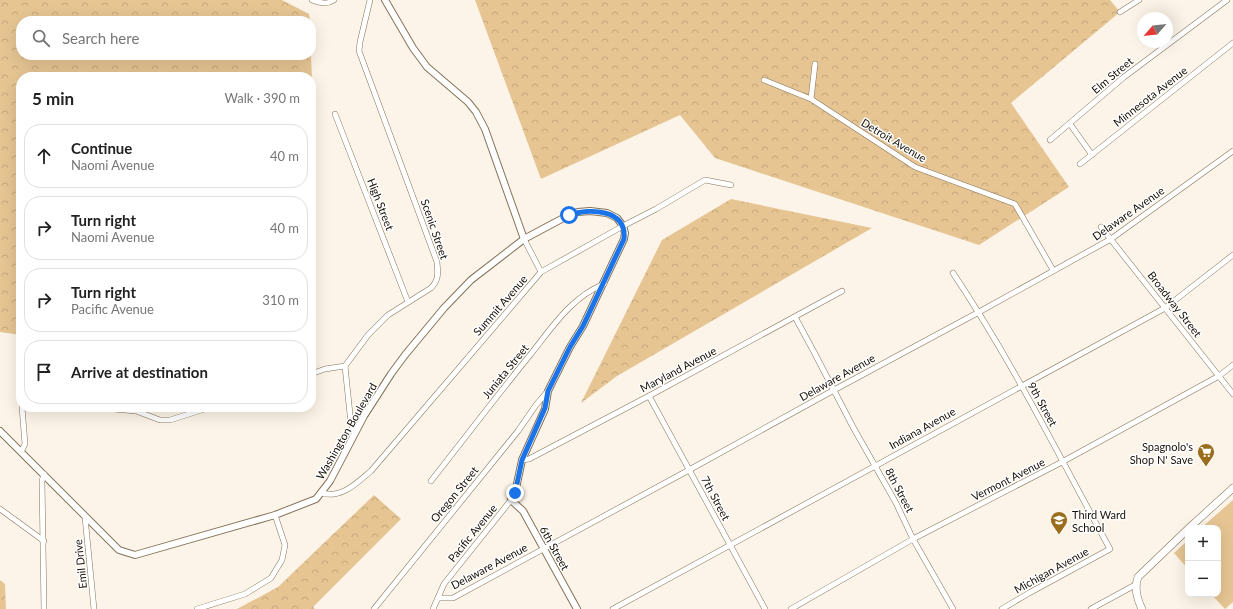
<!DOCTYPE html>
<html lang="en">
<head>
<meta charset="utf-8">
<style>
	body { margin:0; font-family:Lato,sans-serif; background:#f2f2f2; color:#222 }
	.controls { position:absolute; right:12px; bottom:12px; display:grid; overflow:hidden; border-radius:8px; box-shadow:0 4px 16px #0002 }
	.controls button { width:36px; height:36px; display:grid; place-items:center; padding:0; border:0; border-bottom:1px solid #e0e0e0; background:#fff; color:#222; font:20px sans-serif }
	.compass { position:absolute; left:1137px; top:12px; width:36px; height:36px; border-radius:50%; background:#fff; box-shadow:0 4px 16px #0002; rotate:242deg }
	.stop { position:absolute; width:12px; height:12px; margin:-9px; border:3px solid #1a73e8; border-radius:50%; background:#fff }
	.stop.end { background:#1a73e8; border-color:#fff; box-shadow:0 1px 4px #0008 }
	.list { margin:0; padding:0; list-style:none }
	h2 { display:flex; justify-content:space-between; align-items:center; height:52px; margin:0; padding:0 16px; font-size:17px }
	h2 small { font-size:13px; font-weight:400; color:#767676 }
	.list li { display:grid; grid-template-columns:26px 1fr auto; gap:12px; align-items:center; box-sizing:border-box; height:64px; margin:0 8px 8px; padding:0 8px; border:1px solid #e0e0e0; border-radius:16px }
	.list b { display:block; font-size:15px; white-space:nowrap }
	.list p { margin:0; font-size:13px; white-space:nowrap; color:#767676 }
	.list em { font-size:13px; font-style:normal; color:#767676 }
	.icon { flex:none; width:22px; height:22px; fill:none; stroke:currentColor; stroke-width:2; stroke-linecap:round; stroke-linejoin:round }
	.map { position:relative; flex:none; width:1233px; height:609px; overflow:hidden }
	.search { position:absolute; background:#fff; box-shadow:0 4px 16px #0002; left:16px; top:16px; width:300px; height:44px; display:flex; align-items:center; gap:10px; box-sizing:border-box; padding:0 14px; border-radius:16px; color:#767676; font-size:15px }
	.panel { position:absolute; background:#fff; box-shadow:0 4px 16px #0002; left:16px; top:72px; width:300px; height:340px; border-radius:16px }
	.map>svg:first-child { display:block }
	.forest { fill:url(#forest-crowns) }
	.pitch { fill:#e6c593 }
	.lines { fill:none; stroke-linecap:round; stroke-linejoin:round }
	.minor-casing { stroke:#857358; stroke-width:6 }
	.tertiary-casing { stroke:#857358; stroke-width:8 }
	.secondary-casing { stroke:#857358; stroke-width:8 }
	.minor { stroke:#fff; stroke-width:5 }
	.tertiary { stroke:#fff; stroke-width:6 }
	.secondary { stroke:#fff; stroke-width:7 }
	.route { stroke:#1a73e8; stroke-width:5 }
	.labels { text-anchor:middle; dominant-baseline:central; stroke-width:3; stroke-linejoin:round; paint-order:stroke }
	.street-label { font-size:11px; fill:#171006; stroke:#fff }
	.poi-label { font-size:11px; fill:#171006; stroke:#fff; text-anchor:end }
</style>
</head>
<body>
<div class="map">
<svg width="1233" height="609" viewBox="0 0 1233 609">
	<defs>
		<pattern id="forest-crowns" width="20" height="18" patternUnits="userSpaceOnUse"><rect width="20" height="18" fill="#e6c593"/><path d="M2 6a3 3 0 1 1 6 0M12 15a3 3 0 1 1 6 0" fill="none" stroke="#c5a87d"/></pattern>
	</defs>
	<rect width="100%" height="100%" fill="#fcf4e8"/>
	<!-- forest -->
	<g class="forest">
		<path d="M0 0H282L309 14 310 21H21V55H311L313 105 311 106V77H21V335L0 332Z"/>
		<path d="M475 0H1110L1120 12 1011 103 1069 187 979 245 715 158 680 115 541 179Z"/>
		<path d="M731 199 872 228 617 376 581 403 662 240Z"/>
		<path d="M374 495 401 519 313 607 315 609H237L278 587Z"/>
		<path d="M0 580 5 584 6 609H0Z"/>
	</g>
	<!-- pitch -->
	<g class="pitch">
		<path d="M1233 500V602L1225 609 1211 594H1218V528H1201Z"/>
		<path d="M1188 540V569L1174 553Z"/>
	</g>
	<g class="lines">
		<defs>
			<g id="minor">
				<path d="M312 0C321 3 326 5 334 0"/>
				<path d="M1120 12 1139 0"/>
				<path d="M764 80 811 99 915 167 1015 204 1053 270"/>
				<path d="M811 99 815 64"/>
				<path d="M335 114 408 302"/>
				<path d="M1070 124 1092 155"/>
				<path d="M1050 140 1124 77 1227 0"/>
				<path d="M1080 164 1233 43"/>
				<path d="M1101 227 1233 394"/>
				<path d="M524 239 541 272"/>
				<path d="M953 273C1012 361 1059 456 1110 549L1029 593 1002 609"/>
				<path d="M795 317 814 352 853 427 896 503 913 539 953 609"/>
				<path d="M311 374 325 369 345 366"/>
				<path d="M21 396V399"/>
				<path d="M649 396 765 609"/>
				<path d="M92 407 136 411 160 420H170L211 407"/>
				<path d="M355 433 351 424 345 366 368 335 388 315 431 288C439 280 438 273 437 262L359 51 360 42 370 0"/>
				<path d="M21 452 25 444 22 407"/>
				<path d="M522 460 529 459 649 396 842 291"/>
				<path d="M431 481C464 439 496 397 530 355 551 329 571 297 604 284"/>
				<path d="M322 493C341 499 357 483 371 471L541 272 623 226 656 209 705 180 731 185"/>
				<path d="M0 509 44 541"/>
				<path d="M85 517 94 609"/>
				<path d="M438 598H453L689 470 834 390 979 312 1111 239 1233 151"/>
				<path d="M44 609 42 481 44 474"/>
				<path d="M197 609 245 594 271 578 282 560 285 545 275 515"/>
				<path d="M374 609 518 431 536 405 548 391"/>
				<path d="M433 609 444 584 511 500"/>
				<path d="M613 609 1165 308 1233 255"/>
				<path d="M791 609 913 539 1062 462 1219 376 1233 365"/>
				<path d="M1091 609 1135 585"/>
			</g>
			<g id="tertiary">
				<path d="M385 0 413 48 427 67 468 102 476 112 485 129 524 239"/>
				<path d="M0 431 119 550 135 555 275 515 316 499 330 481 364 416 391 374 405 355 444 308 471 280 524 239 569 215 578 212 590 211 607 213 617 218 623 226 625 233 624 239 583 326 570 347 548 391 545 409 522 460 515 493 511 500 523 511 577 609"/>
			</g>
			<g id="secondary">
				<path d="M1189 528 1233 488"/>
				<path d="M1142 609C1137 599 1134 588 1138 577L1188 529"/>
			</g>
		</defs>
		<!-- minor casing -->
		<use href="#minor" class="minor-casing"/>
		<!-- tertiary casing -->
		<use href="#tertiary" class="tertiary-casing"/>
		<!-- secondary casing -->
		<use href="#secondary" class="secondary-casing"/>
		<!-- minor -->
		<use href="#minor" class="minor"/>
		<!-- tertiary -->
		<use href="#tertiary" class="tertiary"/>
		<!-- secondary -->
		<use href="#secondary" class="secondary"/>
	</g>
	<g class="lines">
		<!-- route -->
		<path class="route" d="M515 493 522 460 545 408 548 391 570 347 583 326 624 239C627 209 590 208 569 215"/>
	</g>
	<!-- icons -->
	<defs>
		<symbol id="supermarket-pin" viewBox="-11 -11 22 30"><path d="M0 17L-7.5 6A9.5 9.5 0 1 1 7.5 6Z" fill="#996d1b" stroke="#fff"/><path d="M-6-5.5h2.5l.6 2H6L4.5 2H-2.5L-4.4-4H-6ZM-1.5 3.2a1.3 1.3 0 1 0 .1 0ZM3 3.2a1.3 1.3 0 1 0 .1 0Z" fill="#fff"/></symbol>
		<symbol id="school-pin" viewBox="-11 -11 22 30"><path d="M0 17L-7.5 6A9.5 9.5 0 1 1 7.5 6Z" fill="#996d1b" stroke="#fff"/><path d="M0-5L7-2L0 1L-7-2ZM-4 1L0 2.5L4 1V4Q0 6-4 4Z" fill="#fff"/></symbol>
	</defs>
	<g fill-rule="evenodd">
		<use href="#supermarket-pin" x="1196" y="442" width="20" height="27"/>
		<use href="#school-pin" x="1049" y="510" width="20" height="27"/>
	</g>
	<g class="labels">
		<!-- street labels -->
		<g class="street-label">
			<text transform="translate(1112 75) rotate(-40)">Elm Street</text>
			<text transform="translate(1150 96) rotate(-38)">Minnesota Avenue</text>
			<text transform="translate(894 140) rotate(31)">Detroit Avenue</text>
			<text transform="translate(381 204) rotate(69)">High Street</text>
			<text transform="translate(1128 213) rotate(-35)">Delaware Avenue</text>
			<text transform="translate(435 229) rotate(71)">Scenic Street</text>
			<text transform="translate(1175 304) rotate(52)">Broadway Street</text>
			<text transform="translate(500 305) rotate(-49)">Summit Avenue</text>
			<text transform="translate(678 369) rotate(-28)">Maryland Avenue</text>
			<text transform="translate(505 371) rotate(-51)">Juniata Street</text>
			<text transform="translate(837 377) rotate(-29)">Delaware Avenue</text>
			<text transform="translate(1043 404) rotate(61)">9th Street</text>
			<text transform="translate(922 428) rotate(-29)">Indiana Avenue</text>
			<text transform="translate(346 431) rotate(-60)">Washington Boulevard</text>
			<text transform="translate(1008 479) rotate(-27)">Vermont Avenue</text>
			<text transform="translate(900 490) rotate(62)">8th Street</text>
			<text transform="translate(454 494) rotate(-51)">Oregon Street</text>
			<text transform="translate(716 498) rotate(62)">7th Street</text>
			<text transform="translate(472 533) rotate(-51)">Pacific Avenue</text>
			<text transform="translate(555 548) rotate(61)">6th Street</text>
			<text transform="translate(80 564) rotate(-96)">Emil Drive</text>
			<text transform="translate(489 566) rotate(-28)">Delaware Avenue</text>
			<text transform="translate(1051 570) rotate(-29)">Michigan Avenue</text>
		</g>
		<!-- poi labels -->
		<g class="poi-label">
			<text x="1193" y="446">Spagnolo's<tspan x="1193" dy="13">Shop N' Save</tspan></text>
			<text x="1072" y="514" text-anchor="start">Third Ward<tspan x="1072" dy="13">School</tspan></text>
		</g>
	</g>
</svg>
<div class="controls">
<button>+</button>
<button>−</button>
</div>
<svg class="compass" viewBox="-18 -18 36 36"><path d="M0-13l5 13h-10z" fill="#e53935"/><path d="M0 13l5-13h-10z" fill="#767676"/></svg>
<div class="stop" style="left:569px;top:215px"></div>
<div class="stop end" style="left:515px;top:493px"></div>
<div class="search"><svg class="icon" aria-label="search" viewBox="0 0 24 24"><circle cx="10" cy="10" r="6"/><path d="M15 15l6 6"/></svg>Search here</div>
<section class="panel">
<h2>5 min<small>Walk · 390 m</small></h2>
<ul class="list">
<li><svg class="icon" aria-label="ahead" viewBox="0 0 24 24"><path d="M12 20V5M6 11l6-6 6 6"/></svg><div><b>Continue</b><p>Naomi Avenue</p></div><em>40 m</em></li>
<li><svg class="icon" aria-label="right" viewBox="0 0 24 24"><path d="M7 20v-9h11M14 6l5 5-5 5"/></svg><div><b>Turn right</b><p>Naomi Avenue</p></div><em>40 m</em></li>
<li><svg class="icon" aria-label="right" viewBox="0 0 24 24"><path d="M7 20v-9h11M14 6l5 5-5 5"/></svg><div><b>Turn right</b><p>Pacific Avenue</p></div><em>310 m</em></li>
<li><svg class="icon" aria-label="arrive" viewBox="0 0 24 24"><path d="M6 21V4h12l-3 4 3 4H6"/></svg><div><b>Arrive at destination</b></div></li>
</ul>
</section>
</div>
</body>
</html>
